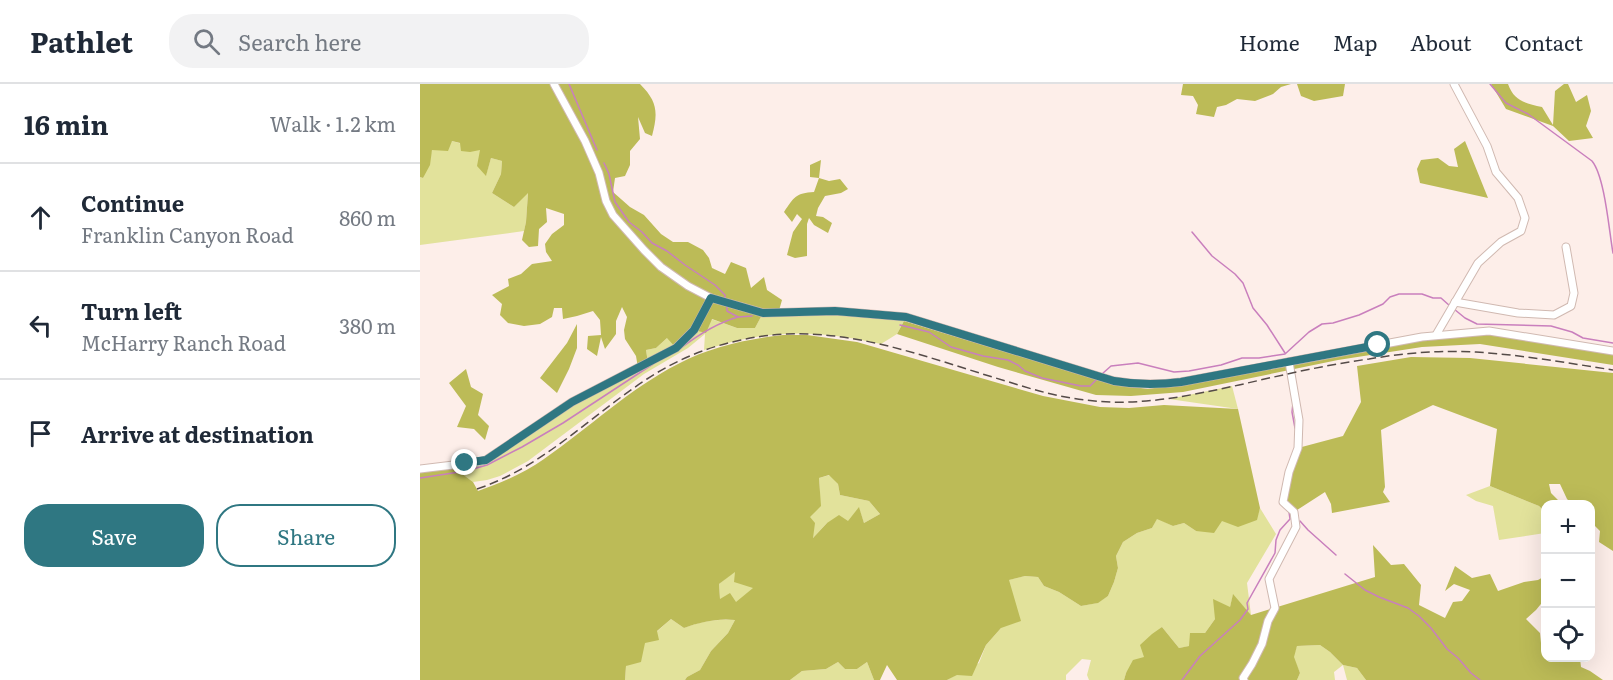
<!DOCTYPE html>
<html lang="en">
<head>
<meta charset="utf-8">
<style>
	body { margin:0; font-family:Literata,serif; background:#f2f2f3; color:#1f2937 }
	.controls { position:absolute; right:18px; bottom:18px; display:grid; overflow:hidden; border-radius:12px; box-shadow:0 6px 24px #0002 }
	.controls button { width:54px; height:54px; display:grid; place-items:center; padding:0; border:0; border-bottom:2px solid #e0e1e3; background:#fff; color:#1f2937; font:30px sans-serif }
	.stop { position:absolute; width:18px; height:18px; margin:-14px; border:4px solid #2f7782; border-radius:50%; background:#fff }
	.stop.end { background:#2f7782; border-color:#fff; box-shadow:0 2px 6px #0008 }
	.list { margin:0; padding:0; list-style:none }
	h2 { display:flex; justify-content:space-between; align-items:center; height:78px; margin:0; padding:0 24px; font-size:26px }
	h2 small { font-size:20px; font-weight:400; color:#747a83 }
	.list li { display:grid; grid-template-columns:39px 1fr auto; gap:18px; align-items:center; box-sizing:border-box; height:108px; padding:0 24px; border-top:2px solid #e0e1e3 }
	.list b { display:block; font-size:22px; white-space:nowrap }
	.list p { margin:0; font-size:20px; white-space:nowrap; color:#747a83 }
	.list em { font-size:20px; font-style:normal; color:#747a83 }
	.actions { display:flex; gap:12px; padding:18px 24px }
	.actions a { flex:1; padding:14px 0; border:2px solid #2f7782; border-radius:24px; text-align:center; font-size:21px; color:#2f7782 }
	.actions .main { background:#2f7782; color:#fff }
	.icon { flex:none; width:33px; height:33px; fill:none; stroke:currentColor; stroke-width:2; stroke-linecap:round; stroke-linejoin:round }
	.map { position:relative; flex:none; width:1193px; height:596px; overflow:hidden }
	header { display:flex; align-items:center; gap:36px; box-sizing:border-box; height:84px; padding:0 30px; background:#fff; border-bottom:2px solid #e0e1e3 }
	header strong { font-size:28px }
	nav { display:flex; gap:33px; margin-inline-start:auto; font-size:21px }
	.search { width:420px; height:54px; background:#f2f2f3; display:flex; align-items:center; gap:15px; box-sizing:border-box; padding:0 21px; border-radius:24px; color:#747a83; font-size:22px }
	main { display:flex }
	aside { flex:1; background:#fff }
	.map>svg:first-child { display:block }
	.green { fill:#e2e29b }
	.forest { fill:#bcbb57; fill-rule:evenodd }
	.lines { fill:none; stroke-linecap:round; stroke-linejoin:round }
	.stream { stroke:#c97fbd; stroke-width:1.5 }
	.minor-casing { stroke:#d0b9b1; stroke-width:9 }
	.minor { stroke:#fff; stroke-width:7 }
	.rail { stroke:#554b48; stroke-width:1.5; stroke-dasharray:9 4.5; stroke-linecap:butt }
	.route { stroke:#2f7782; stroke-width:8 }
</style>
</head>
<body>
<header>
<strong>Pathlet</strong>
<div class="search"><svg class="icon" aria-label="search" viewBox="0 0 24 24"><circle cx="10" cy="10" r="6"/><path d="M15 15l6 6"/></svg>Search here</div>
<nav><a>Home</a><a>Map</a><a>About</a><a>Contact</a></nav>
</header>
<main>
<aside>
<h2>16 min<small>Walk · 1.2 km</small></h2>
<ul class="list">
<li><svg class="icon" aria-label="ahead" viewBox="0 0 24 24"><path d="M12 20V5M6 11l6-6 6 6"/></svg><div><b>Continue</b><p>Franklin Canyon Road</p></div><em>860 m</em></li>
<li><svg class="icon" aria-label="left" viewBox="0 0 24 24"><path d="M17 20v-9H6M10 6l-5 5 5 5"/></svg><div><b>Turn left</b><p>McHarry Ranch Road</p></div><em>380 m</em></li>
<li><svg class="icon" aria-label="arrive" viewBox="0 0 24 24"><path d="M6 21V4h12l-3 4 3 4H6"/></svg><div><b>Arrive at destination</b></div></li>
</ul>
<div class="actions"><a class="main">Save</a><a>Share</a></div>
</aside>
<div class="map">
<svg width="1193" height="596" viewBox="0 0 1193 596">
	<rect width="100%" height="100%" fill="#fdeee9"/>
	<!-- green -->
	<g class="green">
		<path d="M32 57 60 65 66 91 71 74 82 77 81 90 72 109 94 123 108 108 106 138 104 147 0 161V93L3 94 12 66Z"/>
		<path d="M343 229 486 233 477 250 461 260C395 245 349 245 284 266L285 250 268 264 224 290 108 377 80 392 67 396 53 398 33 383 62 379 151 320 228 279 226 266 236 264 247 254 291 235 317 244H335Z"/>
		<path d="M812 302 818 325 749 315Z"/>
		<path d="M410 391 418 400 420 411 449 417 460 430 444 439 439 424 428 438 407 439 392 455 389 433C401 425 400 407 399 394Z"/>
		<path d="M1070 402 1119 422 1125 428V449L1079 456 1073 422 1056 417 1046 411Z"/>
		<path d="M840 424 856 450 827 499 831 531 813 511 810 523 795 535 785 549 770 562 759 564 742 543 725 573 706 589 704 596H669L667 591 671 576 662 575 646 591V596H527L559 579 566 561 581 544 588 496 605 492 618 493 624 502 639 508 661 522 677 519 688 512 694 498 698 484 696 472 703 458 717 449 732 444 737 434 753 442 764 439 776 447 801 437 836 436Z"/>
		<path d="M315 487 334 504 316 519 300 515 299 500Z"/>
		<path d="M251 535 264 544C281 537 297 535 315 536L308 549 291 567 280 586 267 593 265 596H205L206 582 225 558Z"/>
		<path d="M900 561 910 568 923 581 937 584 946 596H927L923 581 914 588 915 596H877L880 589 873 573 877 562Z"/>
		<path d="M418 578 425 585H437L447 578 454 596H370L382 587 406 585Z"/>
	</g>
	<!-- forest -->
	<g class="forest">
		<path d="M0 0H220C238 18 238 29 232 52L225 49 218 33 220 55 210 67V81L205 92 195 94 193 108 210 123 224 131 241 150 253 158H268L283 166 289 174 292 184 305 190 311 178 326 184 331 204 344 193 347 206 362 216 358 230 343 229 335 244H317L292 235 286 249 274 246 256 264 247 254 236 264 226 266 228 279 218 284 216 272 205 255 204 246 207 233 202 223 196 237V250L185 265 181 253 177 272 167 265 168 252 181 251 180 236 173 227 157 232 143 235 142 224H134L132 233 120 240 104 242 88 239 80 231 82 220 72 211 89 202 88 195 101 190 112 180 132 177 126 168 125 160 132 150 144 141V130L126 124 127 138 119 145 118 162 109 163 102 156 106 138 108 109 94 123 72 109 81 90 82 77 71 74 66 92 57 82 60 66 50 68 41 67 40 59 32 57 28 67 12 66 10 81 3 94 0 93Z"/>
		<path d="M763 0H871L861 3 853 10 835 17 817 15 806 21 797 23 794 33 776 30 778 21 773 12 761 11Z"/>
		<path d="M877 0H925L923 12 894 17 881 12Z"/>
		<path d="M1071 0H1088C1094 17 1105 19 1122 23L1133 41 1135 7 1144 0H1148L1156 18 1167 11 1171 27 1166 42 1173 54 1149 57 1133 42 1086 25Z"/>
		<path d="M1045 57 1068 114 1000 99 997 85 1001 76 1018 74 1029 82 1038 83 1034 65Z"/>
		<path d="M401 76 399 94 409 97 420 95 428 105 421 109 405 112 398 124 396 132 403 133 412 139 408 149 394 141 389 134 387 140V172L375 174 367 171 373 148 382 135 377 130 372 138 364 128C374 113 376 109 394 108L399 94 390 93V81Z"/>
		<path d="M484 237 692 300 728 305 753 301 983 256 1073 249 1193 269V281L1060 260 1002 263 918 276 763 308 711 312 676 311 578 283 477 250Z"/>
		<path d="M157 240V264L149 285 137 309 120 294 147 259Z"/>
		<path d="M363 251H387L437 258 623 312 680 323 709 324 744 321 818 325 840 424 837 436 818 443 802 437 794 449 776 447 764 439 753 442 737 435 732 444 717 449 703 458 696 472 698 484 694 498 688 512 678 519 661 522 639 508 624 502 618 493 605 492 589 496 601 537 581 544 566 561 552 592 537 591 527 596H477L467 581 460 596H454L447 578 437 585H425L418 578 406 585 382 587 370 596H265L267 593 280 586 291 567 308 549 315 536C298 534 280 538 264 544L251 535 237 547 239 556 225 559 221 578 206 582 205 596H0V385L33 383 53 398 58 407C81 399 104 389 124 375 169 344 209 305 258 280 290 263 327 255 363 251ZM409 391 418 400 420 411 449 417 460 430 444 439 439 423 428 437 419 431 407 439 393 454 395 439 390 433 401 422 399 394ZM315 488 314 498 333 504 316 518 310 509 300 515 299 500Z"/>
		<path d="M991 273 1050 274 1193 289V467L1179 458 1180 447 1175 442 1171 443 1170 420H1152L1147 415 1140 400H1129L1131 409 1142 420H1126L1125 428 1119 422 1070 402 1077 345 1013 321 961 346 965 403 963 408 970 418 912 429 911 420 905 408 874 428 863 418 878 364 923 352 941 318 937 282Z"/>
		<path d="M46 285 51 303 63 310 58 331 69 342 65 356 54 345 37 343 46 322 29 299Z"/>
		<path d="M953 461 971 481 984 480 1001 501 999 521 1025 534 1033 518 1042 517 1050 506 1034 500 1025 507 1035 482 1052 494 1070 490 1078 507 1104 498 1118 496 1125 492V515L1116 526 1106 535 1120 549 1121 559H1125L1126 574H1160L1161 583 1170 587 1183 596H946L937 584 923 581 910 568 900 561 877 562 874 573 880 589 877 596H704L706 589 713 576 724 573 720 561 732 550 742 543 759 564 769 562 770 549H785L795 535 793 515 810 523 813 510 831 531 955 493Z"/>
	</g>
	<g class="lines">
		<!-- stream -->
		<g class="stream">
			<path d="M149 0 177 66"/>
			<path d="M1070 0 1086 19 1108 30 1172 77C1185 93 1189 147 1193 169"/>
			<path d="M184 79 189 90 195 118 209 138 222 148 232 159 247 167 265 181 295 201 305 211V215"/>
			<path d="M772 148 792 172 815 190 823 199 833 224 847 241 865 269"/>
			<path d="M307 223V227L318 233 332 232"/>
			<path d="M1034 225 1045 234 1057 240 1131 242 1152 248 1163 254 1193 259"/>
			<path d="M480 241 509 248 531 263 563 272 588 276 598 281 605 287 622 294 661 302H670L676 296"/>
			<path d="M261 264C278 251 297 239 318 233"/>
			<path d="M682 290 691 282 718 279 754 288 769 287 801 281 822 274H839L865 270 889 248 902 240 913 239 939 231 963 220 970 213 979 210H1002L1013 214H1021L1030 222"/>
			<path d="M873 319 872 328 875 344"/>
			<path d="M0 394 46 387 67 381 102 363 143 339 233 280"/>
			<path d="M880 437 888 446 916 471"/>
			<path d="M925 490 945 506 959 513 988 524 999 532 1011 544 1027 565 1038 574 1051 589 1060 596"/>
			<path d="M762 596 780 572 820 536 828 525 827 519 855 469 856 456 860 446 870 435 869 428"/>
		</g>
		<defs>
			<g id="minor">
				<path d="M134 0 165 57 179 89 186 117 193 131 224 166 241 183 268 202 291 214 343 229 415 227 486 233 694 297C717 301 738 301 761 298L1002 253 1069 247 1193 267"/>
				<path d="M1035 218 1098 229 1134 231 1151 222 1154 209 1146 163"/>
				<path d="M1016 251 1058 179 1081 158 1101 147 1105 134 1098 114 1076 88 1067 62 1034 0"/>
				<path d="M0 385 58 378 66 376 152 318 256 264 274 246 291 214"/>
				<path d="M824 596 823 594 832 580 842 560 848 537 855 524 849 495 876 443 874 428 863 418 869 388 878 364 879 336 869 278"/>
			</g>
		</defs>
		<!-- minor casing -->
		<use href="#minor" class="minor-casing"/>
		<!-- minor -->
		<use href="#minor" class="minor"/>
		<!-- rail -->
		<path class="rail" d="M57 405C123 383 170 332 227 295 256 276 287 263 321 256 415 235 500 272 589 298 614 306 639 313 665 316 718 323 768 312 819 301 862 291 905 281 949 275 984 269 1020 266 1056 268 1102 271 1148 279 1193 286"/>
	</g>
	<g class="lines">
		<!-- route -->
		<path class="route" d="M45 379 66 376 152 318 256 264 274 246 291 214 343 229 415 227 486 233 694 297C717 301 738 301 761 298L958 261"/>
	</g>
</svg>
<div class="controls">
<button>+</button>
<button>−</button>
<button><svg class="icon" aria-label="locate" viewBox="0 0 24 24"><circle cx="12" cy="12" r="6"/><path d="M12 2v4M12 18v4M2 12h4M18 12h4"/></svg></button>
</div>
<div class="stop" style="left:958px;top:261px"></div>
<div class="stop end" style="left:45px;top:379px"></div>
</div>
</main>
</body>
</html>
